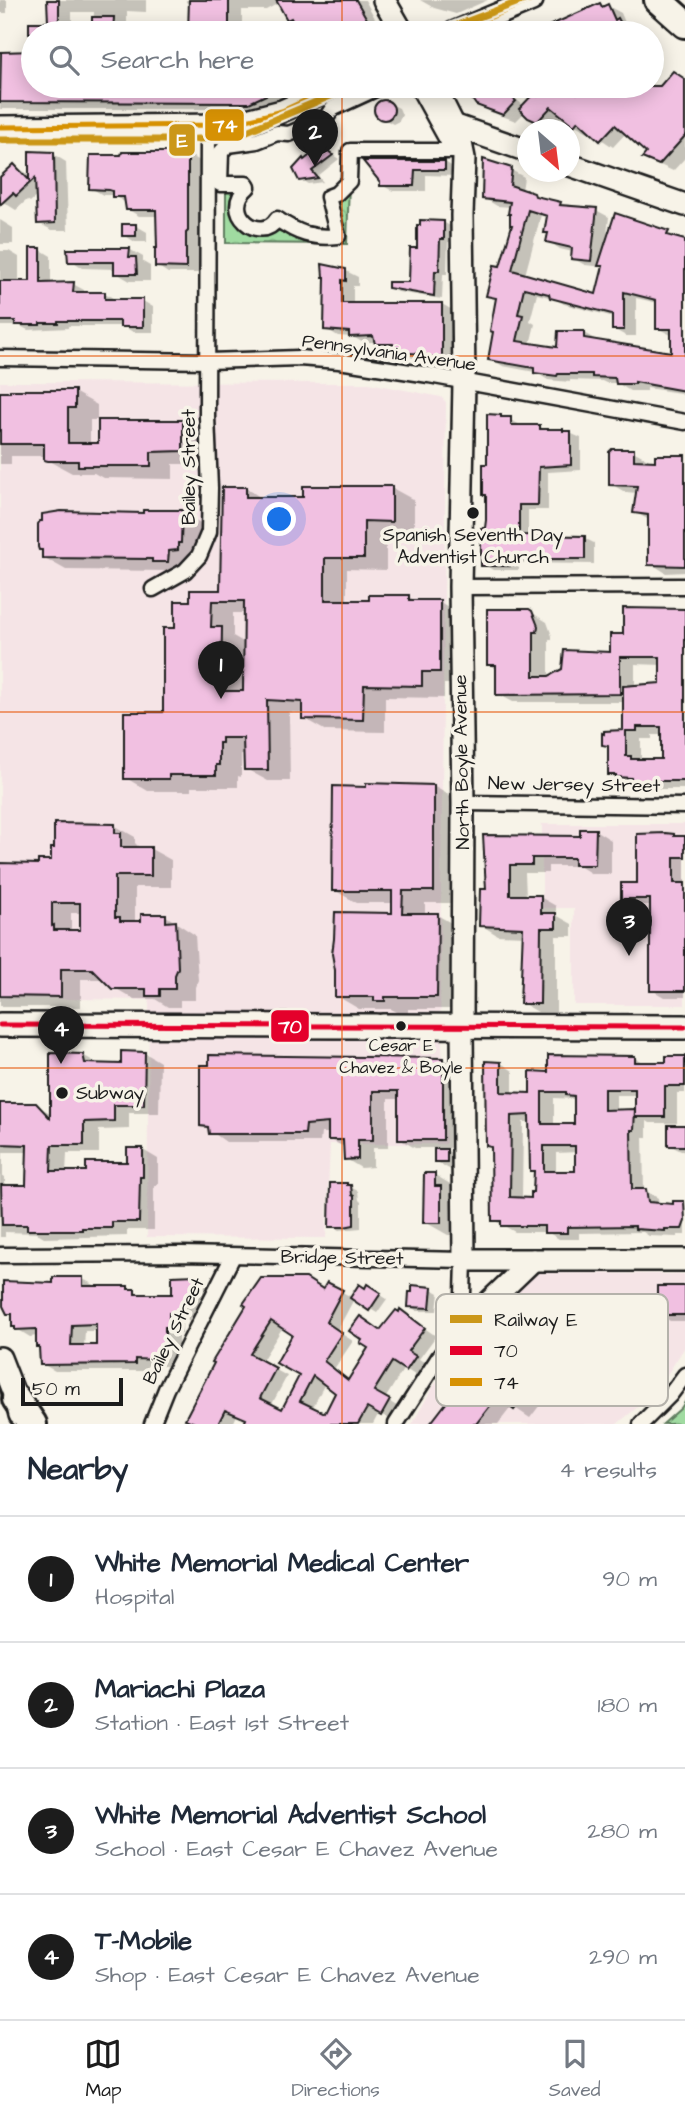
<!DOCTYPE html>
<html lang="en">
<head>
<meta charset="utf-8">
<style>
	body { margin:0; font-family:"Architects Daughter",sans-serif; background:#f2f2f3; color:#1f2937 }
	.compass { position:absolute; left:517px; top:119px; width:63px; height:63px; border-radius:50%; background:#fff; box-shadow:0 4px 18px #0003; rotate:152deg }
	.scale { position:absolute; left:21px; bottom:18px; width:102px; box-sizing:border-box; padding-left:7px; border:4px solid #1c1c1c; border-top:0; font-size:19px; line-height:24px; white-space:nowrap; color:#1c1c1c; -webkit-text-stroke:5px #f7f3e8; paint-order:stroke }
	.you { position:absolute; left:280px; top:520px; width:24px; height:24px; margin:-18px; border:5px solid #fff; border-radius:50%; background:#1a73e8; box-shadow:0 0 0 10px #1a73e833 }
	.badge { display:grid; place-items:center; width:46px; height:46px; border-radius:50%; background:#1c1c1c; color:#fff; font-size:23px; font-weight:700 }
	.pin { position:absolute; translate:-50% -58px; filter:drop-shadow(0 2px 4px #0008) }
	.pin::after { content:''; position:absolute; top:37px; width:24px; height:21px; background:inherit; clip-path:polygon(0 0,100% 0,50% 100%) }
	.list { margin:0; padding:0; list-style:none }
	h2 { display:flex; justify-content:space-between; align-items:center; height:91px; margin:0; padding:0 28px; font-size:30px }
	h2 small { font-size:23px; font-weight:400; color:#747a83 }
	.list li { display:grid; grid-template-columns:46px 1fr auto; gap:21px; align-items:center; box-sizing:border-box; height:126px; padding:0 28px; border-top:2px solid #e0e1e3 }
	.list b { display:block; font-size:26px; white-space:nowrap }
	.list p { margin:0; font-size:23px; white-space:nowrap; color:#747a83 }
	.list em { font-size:23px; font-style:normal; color:#747a83 }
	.icon { flex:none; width:38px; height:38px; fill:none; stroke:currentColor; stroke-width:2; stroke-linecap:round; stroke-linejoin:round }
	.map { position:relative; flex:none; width:685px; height:1424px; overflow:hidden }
	.search { position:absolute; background:#fff; box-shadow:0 4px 18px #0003; left:21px; right:21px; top:21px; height:77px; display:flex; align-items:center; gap:18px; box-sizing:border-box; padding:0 24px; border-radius:38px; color:#747a83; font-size:26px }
	.sheet { height:595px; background:#fff }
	nav { display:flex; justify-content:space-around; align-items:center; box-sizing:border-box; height:98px; border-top:2px solid #e0e1e3; background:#fff; font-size:19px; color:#747a83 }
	nav a { display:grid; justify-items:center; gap:4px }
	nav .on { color:#1c1c1c }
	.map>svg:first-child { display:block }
	.built { fill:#f5e4e6 }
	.park { fill:url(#park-crowns); stroke:#5e7c5e; stroke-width:2 }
	.shadow { fill:#0003; fill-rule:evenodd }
	.building { fill:#f1c0e1; stroke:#1c1c1c; stroke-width:2; fill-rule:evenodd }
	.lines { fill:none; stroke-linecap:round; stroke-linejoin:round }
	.street-casing { stroke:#1c1c1c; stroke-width:19 }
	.secondary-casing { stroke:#1c1c1c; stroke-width:26 }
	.primary-casing { stroke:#1c1c1c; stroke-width:28 }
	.highway-casing { stroke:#1c1c1c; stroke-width:32 }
	.street { stroke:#f7f3e8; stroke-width:14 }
	.secondary { stroke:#f7f3e8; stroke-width:21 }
	.primary { stroke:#f7f3e8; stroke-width:23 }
	.highway { stroke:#f7f3e8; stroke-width:26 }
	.bus-1-casing { stroke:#f7f3e8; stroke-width:10 }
	.bus-2-casing { stroke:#f7f3e8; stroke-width:10 }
	.bus-1 { stroke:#e4002b; stroke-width:5 }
	.bus-2 { stroke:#d69104; stroke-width:5 }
	.rail-1-casing { stroke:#f7f3e8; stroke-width:12 }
	.rail-1 { stroke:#cb9719; stroke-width:7 }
	.grid { fill:none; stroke:#e8590c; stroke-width:2; stroke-opacity:0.55 }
	.poi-dot { fill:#1c1c1c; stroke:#f7f3e8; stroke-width:2.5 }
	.labels { text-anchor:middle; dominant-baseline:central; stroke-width:7; stroke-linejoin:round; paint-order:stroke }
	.bus-label { font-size:17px; fill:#1c1c1c; stroke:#f7f3e8 }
	.street-label { font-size:19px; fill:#1c1c1c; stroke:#f7f3e8 }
	.poi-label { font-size:19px; fill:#1c1c1c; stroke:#f7f3e8 }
	.key { fill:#f7f3e8; stroke:#b5b2ab; stroke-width:2 }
	.key-label { font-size:19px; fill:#1c1c1c }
	.line-badge { stroke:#f7f3e8; stroke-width:2.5 }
	.badge-label { font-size:19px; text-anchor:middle; font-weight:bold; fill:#fff }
</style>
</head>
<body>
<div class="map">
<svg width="685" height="1424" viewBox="0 0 685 1424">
	<defs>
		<pattern id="park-crowns" width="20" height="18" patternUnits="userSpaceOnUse" patternTransform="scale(1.75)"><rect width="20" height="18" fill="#a0dba1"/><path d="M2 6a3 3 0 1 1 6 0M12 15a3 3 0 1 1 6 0" fill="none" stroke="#89bb8a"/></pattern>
	</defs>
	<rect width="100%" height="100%" fill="#f7f3e8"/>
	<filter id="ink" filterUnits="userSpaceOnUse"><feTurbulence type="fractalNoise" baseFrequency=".0143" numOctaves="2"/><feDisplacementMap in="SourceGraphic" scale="14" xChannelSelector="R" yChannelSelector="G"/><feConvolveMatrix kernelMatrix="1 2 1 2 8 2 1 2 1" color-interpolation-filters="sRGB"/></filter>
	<g filter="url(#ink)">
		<!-- built -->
		<g class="built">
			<path d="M0 382 369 383 441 397 446 402 440 995 446 1144H330L326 1238 147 1237 149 1000 0 998Z"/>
			<path d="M542 824H685V1005H574V908H542Z"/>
			<path d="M533 1273 685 1274V1347L655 1393 617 1424H412L433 1387 473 1333Z"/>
		</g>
		<!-- park -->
		<g class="park">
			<path d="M349 182 347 244 226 243V184H246L241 218 335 237 329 197Z"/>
			<path d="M685 1402V1424H663L681 1408Z"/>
		</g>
		<!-- shadow -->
		<g class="shadow">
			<rect x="0" y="0" width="7" height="13"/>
			<path d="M49 0H146V12L127 11V33H93L94 12H72V33H33V86H311L302 90 303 93 264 109H0V54L31 53V24H49Z"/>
			<path d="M186 0H365L383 33H301L296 23 289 19 279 3 266 10H242V33H190V5L186 2Z"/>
			<path d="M420 0H488L456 14 434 8Z"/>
			<path d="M600 5 604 7 608 6 621 13 626 25 630 28 633 33H536Z"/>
			<path d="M685 80V158L673 171 645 158 649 153 626 133 613 147 601 139 590 130 588 132 575 125 563 115 551 128 525 112 516 121 491 112 478 104 465 86H516L505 90 524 106 539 97 550 86H650L657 91Z"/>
			<path d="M384 101 399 108 402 115 399 121 393 124 378 116 375 110 378 104Z"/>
			<path d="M325 150 339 159 318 176 323 182 308 184 301 180 305 161Z"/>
			<path d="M53 154 66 162 68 230H52L38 223V195L30 202 27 200 16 210 0 200V180L14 166 30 175Z"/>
			<path d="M188 154 200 161V238L198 240V273H168L157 266 159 249 158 216H139L127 209 126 203 113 195H103L91 188Z"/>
			<path d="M366 162H445L456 169V176L426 175V191H393L381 185V181Z"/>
			<path d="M511 170 524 177 522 191 566 207 596 210 609 217 606 243 666 244 670 234 685 242V397L680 393 647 388V391H630L617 383H606L602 381 570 380V382L548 380 535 372 503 366 490 359 497 300 488 295 501 268 514 225 511 207 497 206 484 198ZM541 215 548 218 549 234 548 241 560 249 573 252 572 258 585 265 605 267 597 296 525 275ZM537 294 553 298 564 304 614 317 613 329 626 336H636V298L658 303 657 328 673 336 672 354 596 342V340L584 333 559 349 530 345 535 324 530 321Z"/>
			<path d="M0 220 13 228V244H0Z"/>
			<path d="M443 222 452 227V242H448L447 274H443L442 299 398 292 390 287 411 284 419 249Z"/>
			<path d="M135 225 147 232V242H135L124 235Z"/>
			<path d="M129 249 143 257V262L150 266V281H130L116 273V269L83 268 69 259Z"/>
			<path d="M41 250 51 256V284H73L84 290V293H105L116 300 143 301 153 307V332H133L123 326H68V328L28 330 20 326H0V251H9L19 257V283H32Z"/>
			<path d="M346 271 358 277V286H353V304H442L454 311 453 363 408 357 395 350H389L377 342H362L353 337 338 336 326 329 327 277Z"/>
			<path d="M74 392 97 405V420H90V445H100L183 422 206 435 205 464H173V479L103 478 94 473H72L46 459V456H11V464H0V393Z"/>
			<path d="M501 416 521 425 539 426 546 430H563L581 438V470L548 472V510H528V537L584 538 594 543V564L519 563V570H493L483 564 487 529 488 496 485 494 488 466Z"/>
			<path d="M633 451 648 459 647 462 685 457V572L666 573 652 564 649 520 635 512 638 493 625 492 611 484Z"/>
			<path d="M246 488 263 499H305L392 488 414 500V533H386V570L347 569V602L371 601 409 597 418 602H440L462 615V684H444V698L385 697V732L326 731 303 718V713L289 712 290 781H268L246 769 245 755H241V777L238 776V787H191V791H148L126 778 165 714 177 629 192 602 222 592ZM233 613H245V643L233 636Z"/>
			<path d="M181 512 204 525V555L171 571 66 570 43 557 145 514Z"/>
			<path d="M685 610V789H648L643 785 625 783 610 774V748L604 744 625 731 624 702H513L498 694V670L488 664 529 611 547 622 552 636V639H549V678L612 654 624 636ZM635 664 662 665V685L635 687ZM652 735H663L662 761H641V739H652Z"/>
			<path d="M433 786 456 799V903H425V915H437L460 928 459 1009H408V1013H399L391 1009H359L337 996 394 914V903H357L334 890Z"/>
			<path d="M114 825 135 837V843L141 849H151L171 860V887H135V923L166 916 195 935 198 980 195 987V1000H180V1007H168L155 999H134L113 987 105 979H81V1007H4L0 1005V865H40L52 862ZM71 913H82V932H71Z"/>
			<path d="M595 830 611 840V874H592L579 866H548V873H525L526 897H540L556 906V915L572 924V936H556V1012H538L522 1003 525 936 497 935 481 925 487 891 485 837 581 838Z"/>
			<path d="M673 835 678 838H685V997H664L652 990V905H634L623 898 639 885Z"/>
			<path d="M145 1053 160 1062 159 1113H129V1129L99 1130V1153H67L66 1173H88L128 1163 143 1150 158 1159V1185H154V1230H127V1236L44 1238 36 1233 5 1232V1237H0V1104L35 1105 52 1114 83 1055 98 1064 123 1066ZM3 1152H28V1187H5V1177L3 1176Z"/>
			<path d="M635 1058 646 1064H668L685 1058V1093H677V1123H650L647 1121V1137H643L644 1190 658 1198 659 1205 675 1206 685 1204V1235H677V1237L649 1236 643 1232 579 1233V1239H559L547 1232H515L493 1220V1148L488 1145 501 1063 513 1071V1094H532L550 1073ZM616 1095H637V1113L616 1111ZM554 1098 576 1099V1126H554ZM523 1122H531L532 1170 536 1172 532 1200 522 1199ZM577 1152 576 1173H556V1153Z"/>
			<path d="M443 1059 458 1068V1148H443L469 1164 458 1174 435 1161V1148H415L399 1139V1099H388V1148H373V1167L361 1168 346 1159V1148L329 1139V1133H321L320 1142H226L202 1125Z"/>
			<path d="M685 1127V1151H681L669 1145Z"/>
			<path d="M435 1175 457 1188 463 1235H448L425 1222Z"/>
			<path d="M346 1185 358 1191 359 1200 361 1202V1228L339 1230 331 1226Z"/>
			<path d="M196 1277 209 1285V1294H205L203 1312H195V1320H182V1334H178V1355H172V1366H147V1371H55L42 1364 37 1336 30 1337 17 1329 14 1316 8 1313 54 1285 83 1279 96 1286 128 1288 143 1296H174ZM85 1331H98V1347H84Z"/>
			<path d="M328 1284 353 1298 367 1286 387 1299 377 1313 354 1299 337 1331 353 1341 334 1369 350 1381 381 1332 401 1312 436 1336 419 1359 427 1364 418 1377 404 1368 385 1399 400 1408 393 1421 379 1413 373 1424H246L248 1420 237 1415 233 1424H185L216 1363 249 1306 324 1291ZM283 1327 295 1334 301 1376 283 1411 271 1406 287 1376 261 1362ZM325 1383 338 1392 325 1415 312 1409Z"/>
			<path d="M414 1287 432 1289 439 1293 437 1311H417L410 1306Z"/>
			<path d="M685 1287V1321H670L659 1314V1308L654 1305Z"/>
			<path d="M527 1300 542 1309 592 1348 581 1364 575 1360 568 1370 548 1358 529 1384 546 1397 530 1418 512 1406 498 1424H432Z"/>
		</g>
		<!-- building -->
		<g class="building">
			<path d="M47 0H59V33H29V22H48Z"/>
			<path d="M189 0H229V33L188 32Z"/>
			<path d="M276 0H356L375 33H299L291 18 287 20Z"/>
			<path d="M600 3 602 7 608 4 615 20 618 18 626 33H533Z"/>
			<path d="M92 17H114L113 33H92Z"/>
			<path d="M33 51V86H285L249 103 0 102 1 52Z"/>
			<path d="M673 71 685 79V136L659 165 642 158 646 153 615 125 600 141 578 121 574 126 551 107 537 122 528 118 519 109 535 92 538 96 548 86H569L577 93 583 86H660Z"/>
			<path d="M463 86H498L516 101 503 115 476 105Z"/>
			<circle cx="384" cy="110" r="10"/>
			<path d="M319 148H325L333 155 312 171 318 178 299 181 293 169 303 158 304 160Z"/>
			<path d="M29 151 54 152 55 223 37 224 35 178 16 196 13 193 0 205V177L14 164 29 180Z"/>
			<path d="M122 152H188V231L186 233V268L155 267V248H157L156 210H126L124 197H112V191L109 190 89 189 90 155H121Z"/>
			<path d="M483 159 512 168 510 185 534 193 535 196 561 202 560 205 597 208 591 261 571 259 572 248 546 242 548 233H544L547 216 528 210 512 270 596 294 603 266H598L615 213 669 231 667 235 685 240V391L635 382V384H616L615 378 592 377V374H558L557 376 534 373V368L488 360 493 332 490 331 496 298 486 296 494 265 500 266 512 225H510V214H508L510 202 482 199ZM524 288 549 294 550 298 612 314V330H624V292L656 300V329H671V352L584 338V331H558L557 347 517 341 523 315 518 314Z"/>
			<path d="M363 161H445V170H415L414 186H380V182Z"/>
			<path d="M420 220 444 221V239H440L439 271H435L434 296 388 288V282H409L410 248H417V225H420Z"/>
			<rect x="122" y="224" width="14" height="12"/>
			<path d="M30 248H41V283L74 282 73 292H105V299H143V327H120V321H58V323H40V325H15V321H0V281H30Z"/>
			<path d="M77 248H130L129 257H136L137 274H114V262H68L67 249H77Z"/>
			<path d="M322 264 346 269V281L342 280V303H442V357H428L423 354 394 352 393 344H375L373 336 349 337V332L324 330 325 277H323Z"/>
			<path d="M10 390H75V408H68V443H98V420H183V451L151 452V466H78V461H48L44 460V444H0V392H10Z"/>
			<path d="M487 414 501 415V417H511V425H540V429H563V431H571V465L539 467 538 505H519V535L585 536V559H510V566H481V528H485L486 520V495H483V464H487Z"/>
			<path d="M612 449H634V460L655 461V455H685V566L648 565V515L633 513 637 486 609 485V452Z"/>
			<path d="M303 486H392V522L364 521V558H325V600H369V595H409V600H440V672H422V686L364 685 363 720 302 719V702L267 700 268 770H244L243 738H222V743H219V765H216V775H169V779H124V712H163V628H175V601H190V590H220L222 487H246V497H303ZM212 601H244L243 691H221L222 627H211Z"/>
			<path d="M143 510H182L181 543H178V550L169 551 168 562H152V559L42 558V550H39L38 547V524L40 521H42V514L61 511 143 513Z"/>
			<path d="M623 608 685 609V781H631V778L616 777V775H608V746L602 745V733L604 734V731L623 730V686L660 683V657H620V694L496 695V665H487V609H529L532 611 538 626 537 632H534V676H549L562 669 564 650 610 652V634H623ZM637 727H661V759H631V756H626V731H637Z"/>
			<path d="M366 783 434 785V891H403L402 913H438L437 997H385V1001H374V997H335V970L332 954 334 939 335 912 392 913V891H332L333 786 366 787Z"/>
			<path d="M54 823 115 824V833H121V847H151V876H115V917H120V921H141V914H166V922L176 921 178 968 175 975V989H160V996H146V989H112L92 969H61V997L0 996V863L38 864V860H51V848H54ZM52 903H80V930H54V925L52 926Z"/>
			<path d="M580 829H596L595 865H574V858H532V865H510V895H541V913H556V928H541L540 1004H520L523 928 479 926 480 889H486L483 835 580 836Z"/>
			<path d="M665 833 674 834V836H685V857H674V883H685V991H650V899H621V883H637V834Z"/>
			<path d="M121 1051 145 1052 144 1105H114V1121L84 1122V1145H52L51 1171H86V1162H127V1148H143V1177H140L139 1222H112V1228H82V1230H27V1225H2L1 1185H26L27 1145 0 1144V1103H36L50 1118V1053L83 1054 85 1063 121 1064Z"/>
			<path d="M209 1055 443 1058V1140H398V1091H373V1140H358V1159L344 1160 343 1140H328V1123L306 1125 305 1134H209L208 1127 200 1126V1065H209Z"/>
			<path d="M548 1055 635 1056V1062H666V1056H685V1086H665V1117H635V1089H604V1110L635 1109 634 1130H631L632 1189H646L648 1202 673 1204V1201H684L685 1221 682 1229H665V1231L635 1229V1226L567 1227V1233H544V1226H501V1221H492L491 1147 486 1146 485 1061 501 1062V1092L530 1093V1071L548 1072ZM542 1092H566V1095L574 1096V1124H542ZM529 1115 530 1171H534L533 1192H531V1198L510 1197 511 1116ZM544 1146H575V1171H544Z"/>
			<rect x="668" y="1125" width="17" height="21"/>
			<rect x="434" y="1149" width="13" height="13"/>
			<path d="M424 1173H435V1186H441V1223H423Z"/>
			<path d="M330 1183H347V1185H351L352 1195 354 1196V1225L344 1227H329Z"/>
			<path d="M196 1275V1287H192L190 1305H182V1313H169V1327H165V1349H159V1360L135 1359V1364L40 1365 39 1347H36V1329L15 1330V1327H12V1314H7L3 1306V1281L53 1283V1277H83V1286H128V1289H135V1294H172V1276ZM96 1324V1345H71L72 1325Z"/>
			<path d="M261 1278H306L323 1289 327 1282 343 1290 326 1322 342 1333 324 1361 348 1380 368 1348 360 1343 362 1340 349 1331 360 1316 380 1330 396 1310 399 1312 400 1309 425 1328 408 1351 416 1356 406 1371 392 1362 374 1391 390 1400 381 1416 367 1408 358 1424H244L246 1419 225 1410 218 1424H197L185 1419 214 1363 212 1362 246 1306 243 1304ZM271 1321 292 1335 276 1363 299 1376 282 1409 260 1398 276 1368 250 1354ZM313 1376 335 1393 325 1413 300 1401Z"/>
			<path d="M359 1284 365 1288 367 1284 381 1293 369 1311 350 1298Z"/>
			<path d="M412 1285 432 1287 430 1308 408 1307 409 1292H412Z"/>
			<path d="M657 1286H685V1315H657V1306H652V1295H657Z"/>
			<path d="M527 1298 578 1338 564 1356 559 1352 551 1363 533 1349 515 1374 532 1387 514 1410 497 1397 476 1424H430Z"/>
		</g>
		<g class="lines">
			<defs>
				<g id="street">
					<path d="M382 86 332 109 326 118 289 134 277 133 257 141 228 145 221 152 220 184H246L248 187C219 212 261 245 277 219 297 233 313 239 338 236L328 197 336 194 349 181 350 151H453L417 86"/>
					<path d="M0 358 208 361 299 358 339 361 429 375 685 422"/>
					<path d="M460 587 685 586"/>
					<path d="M153 589 185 571 199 556 209 532 210 488 207 417 208 127"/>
					<path d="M463 803 685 806"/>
					<path d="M0 1255 182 1254 464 1260 462 1328 439 1357 396 1424"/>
					<path d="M152 1424 166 1389 233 1256"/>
					<path d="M641 1424 670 1395 685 1375"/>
				</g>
				<g id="secondary">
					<path d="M384 0 403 33"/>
					<path d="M453 33 532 0"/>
					<path d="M434 86 460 138 464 158 462 215 464 382 460 587 463 803 462 1027 464 1260H685"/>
					<path d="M453 125 528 151"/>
					<path d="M0 127 227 125 282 111 337 86"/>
					<path d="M570 165 685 205"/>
					<path d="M462 1328 533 1260"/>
					<path d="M0 1358 16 1399 20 1415"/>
				</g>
				<g id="primary">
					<path d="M0 1025 376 1026"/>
					<path d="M383 1026 685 1027"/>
				</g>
				<g id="highway">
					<path d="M658 0 685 24"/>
					<path d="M16 1399 33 1424"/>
				</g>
			</defs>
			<!-- street casing -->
			<use href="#street" class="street-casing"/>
			<!-- secondary casing -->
			<use href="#secondary" class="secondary-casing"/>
			<!-- primary casing -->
			<use href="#primary" class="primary-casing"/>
			<!-- highway casing -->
			<use href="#highway" class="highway-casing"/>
			<!-- street -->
			<use href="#street" class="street"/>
			<!-- secondary -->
			<use href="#secondary" class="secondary"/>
			<!-- primary -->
			<use href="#primary" class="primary"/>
			<!-- highway -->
			<use href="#highway" class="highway"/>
			<defs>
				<path id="bus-1" d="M0 1025 685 1027"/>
				<g id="bus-2">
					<path d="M453 33 532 0"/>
					<path d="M0 127 227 125 282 111 337 86"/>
				</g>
			</defs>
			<!-- bus-1 casing -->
			<use href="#bus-1" class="bus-1-casing"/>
			<!-- bus-2 casing -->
			<use href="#bus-2" class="bus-2-casing"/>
			<!-- bus-1 -->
			<use href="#bus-1" class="bus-1"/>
			<!-- bus-2 -->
			<use href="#bus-2" class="bus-2"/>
			<defs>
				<g id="rail-1">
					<path d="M436 33 524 0"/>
					<path d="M0 140H180L218 138 247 131 354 86"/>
				</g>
			</defs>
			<!-- rail-1 casing -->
			<use href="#rail-1" class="rail-1-casing"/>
			<!-- rail-1 -->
			<use href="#rail-1" class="rail-1"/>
		</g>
	</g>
	<!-- grid -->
	<path class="grid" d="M342 0V33M342 86V1424M0 356H685M0 712H685M0 1068H685"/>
	<!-- markers -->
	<g class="poi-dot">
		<circle cx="473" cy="513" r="7"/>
		<circle cx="401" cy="1026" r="6"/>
		<circle cx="62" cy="1093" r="7"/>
	</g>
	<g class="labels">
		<!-- bus labels -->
		<g class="bus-label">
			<text x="401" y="1046">Cesar E<tspan x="401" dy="22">Chavez &amp; Boyle</tspan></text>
		</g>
		<!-- street labels -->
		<g class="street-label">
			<text transform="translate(389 353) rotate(8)">Pennsylvania Avenue</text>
			<text transform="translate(189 467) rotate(-90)">Bailey Street</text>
			<text transform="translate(462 762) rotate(-91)">North Boyle Avenue</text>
			<text transform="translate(574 785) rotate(1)">New Jersey Street</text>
			<text transform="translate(342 1258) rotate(1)">Bridge Street</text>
			<text transform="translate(174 1331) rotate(-64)">Bailey Street</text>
		</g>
		<!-- poi labels -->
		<g class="poi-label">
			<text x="473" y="535">Spanish Seventh Day<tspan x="473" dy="22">Adventist Church</tspan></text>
			<text x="76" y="1093" text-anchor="start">Subway</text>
		</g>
	</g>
	<!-- legend -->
	<rect x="436" y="1294" width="232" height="112" rx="10" class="key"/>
	<rect x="450" y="1315" width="32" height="8" fill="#cb9719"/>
	<rect x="450" y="1346" width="32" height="9" fill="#e4002b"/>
	<rect x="450" y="1378" width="32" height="8" fill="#d69104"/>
	<g class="key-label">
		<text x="494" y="1326">Railway E</text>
		<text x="494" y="1357">70</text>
		<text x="494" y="1389">74</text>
	</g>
	<g class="line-badge">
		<rect x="204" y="108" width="41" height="34" rx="7" fill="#d69104"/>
		<rect x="168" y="123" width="28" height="34" rx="7" fill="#cb9719"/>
		<rect x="270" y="1009" width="40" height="34" rx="7" fill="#e4002b"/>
	</g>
	<g class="badge-label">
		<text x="225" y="132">74</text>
		<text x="182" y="147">E</text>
		<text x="290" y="1033">70</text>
	</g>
</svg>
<svg class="compass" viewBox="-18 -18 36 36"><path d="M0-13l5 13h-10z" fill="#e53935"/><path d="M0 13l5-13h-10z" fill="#747a83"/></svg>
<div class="scale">50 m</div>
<div class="you"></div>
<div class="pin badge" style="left:221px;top:699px">1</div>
<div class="pin badge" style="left:315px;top:167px">2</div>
<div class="pin badge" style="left:629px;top:956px">3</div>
<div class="pin badge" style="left:61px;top:1064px">4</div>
<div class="search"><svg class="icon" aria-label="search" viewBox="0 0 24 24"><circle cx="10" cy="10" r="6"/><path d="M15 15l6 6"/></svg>Search here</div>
</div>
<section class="sheet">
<h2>Nearby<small>4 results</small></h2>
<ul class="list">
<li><span class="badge">1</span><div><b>White Memorial Medical Center</b><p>Hospital</p></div><em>90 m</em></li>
<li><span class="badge">2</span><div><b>Mariachi Plaza</b><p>Station · East 1st Street</p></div><em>180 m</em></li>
<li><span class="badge">3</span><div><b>White Memorial Adventist School</b><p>School · East Cesar E Chavez Avenue</p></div><em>280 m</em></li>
<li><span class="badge">4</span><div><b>T-Mobile</b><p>Shop · East Cesar E Chavez Avenue</p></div><em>290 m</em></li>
</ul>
</section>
<nav>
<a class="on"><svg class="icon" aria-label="map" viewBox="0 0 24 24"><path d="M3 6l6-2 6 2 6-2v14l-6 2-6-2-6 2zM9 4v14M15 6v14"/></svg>Map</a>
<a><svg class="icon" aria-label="directions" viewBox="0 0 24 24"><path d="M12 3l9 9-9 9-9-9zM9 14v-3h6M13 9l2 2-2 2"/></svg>Directions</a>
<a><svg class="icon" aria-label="saved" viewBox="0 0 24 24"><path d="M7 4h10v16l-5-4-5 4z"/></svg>Saved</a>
</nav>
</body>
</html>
